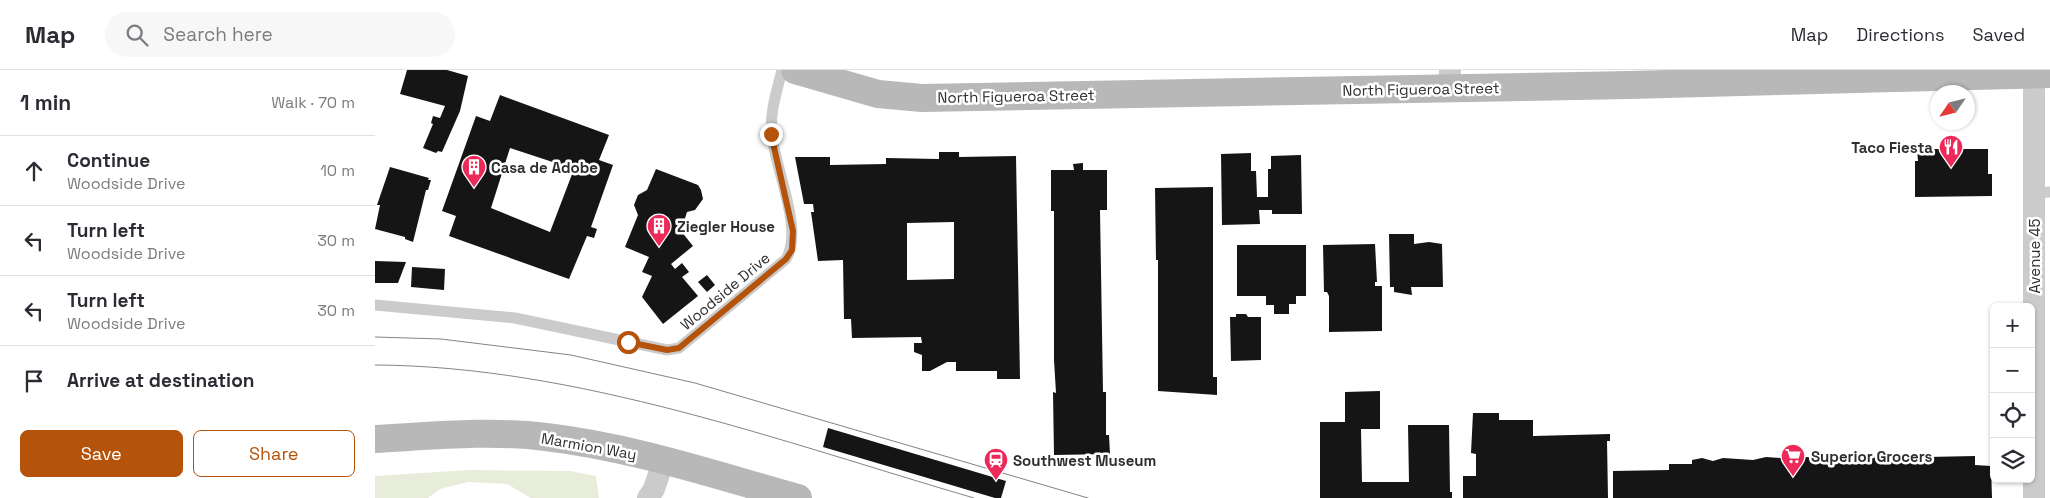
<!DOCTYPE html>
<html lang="en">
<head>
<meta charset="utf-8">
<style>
	body { margin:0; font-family:"Space Grotesk",sans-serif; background:#f7f7f7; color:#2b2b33 }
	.controls { position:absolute; right:15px; bottom:15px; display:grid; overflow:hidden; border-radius:8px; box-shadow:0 1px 4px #0004 }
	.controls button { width:45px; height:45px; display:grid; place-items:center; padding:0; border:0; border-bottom:1px solid #e1e1e2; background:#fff; color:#2b2b33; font:25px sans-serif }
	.compass { position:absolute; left:1555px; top:15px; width:45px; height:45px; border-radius:50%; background:#fff; box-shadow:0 1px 4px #0004; rotate:235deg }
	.stop { position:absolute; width:15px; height:15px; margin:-11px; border:4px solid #b45309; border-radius:50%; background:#fff }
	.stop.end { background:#b45309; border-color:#fff; box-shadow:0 1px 5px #0008 }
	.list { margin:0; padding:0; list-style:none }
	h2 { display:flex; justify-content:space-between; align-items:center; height:65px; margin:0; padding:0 20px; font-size:21px }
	h2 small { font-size:16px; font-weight:400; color:#7c7c81 }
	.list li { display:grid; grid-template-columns:32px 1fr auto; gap:15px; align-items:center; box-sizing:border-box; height:70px; padding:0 20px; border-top:1px solid #e1e1e2 }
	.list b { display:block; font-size:19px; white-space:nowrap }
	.list p { margin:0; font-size:16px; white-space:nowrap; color:#7c7c81 }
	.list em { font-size:16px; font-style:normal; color:#7c7c81 }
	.actions { display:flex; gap:10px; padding:15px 20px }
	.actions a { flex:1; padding:11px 0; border:1px solid #b45309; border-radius:8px; text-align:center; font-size:18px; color:#b45309 }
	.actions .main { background:#b45309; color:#fff }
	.icon { flex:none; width:28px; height:28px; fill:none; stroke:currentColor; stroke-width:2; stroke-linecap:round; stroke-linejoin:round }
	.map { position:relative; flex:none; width:1675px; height:428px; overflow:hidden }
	header { display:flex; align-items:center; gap:30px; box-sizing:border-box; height:70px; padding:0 25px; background:#fff; border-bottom:1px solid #e1e1e2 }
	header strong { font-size:24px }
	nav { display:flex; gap:28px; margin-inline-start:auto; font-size:18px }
	.search { width:350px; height:45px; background:#f7f7f7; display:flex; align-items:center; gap:12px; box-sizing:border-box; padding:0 18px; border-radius:28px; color:#7c7c81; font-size:19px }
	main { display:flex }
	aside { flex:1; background:#fff }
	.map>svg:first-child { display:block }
	.green { fill:#e8ecdb }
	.building { fill:#151515; fill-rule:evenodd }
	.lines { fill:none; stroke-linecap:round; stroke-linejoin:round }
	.lane { stroke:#cbcbcb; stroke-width:11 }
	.street { stroke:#cbcbcb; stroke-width:22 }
	.secondary { stroke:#b8b8b8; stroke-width:28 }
	.tram { stroke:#838383; stroke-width:1 }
	.route { stroke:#b45309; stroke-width:6 }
	.labels { text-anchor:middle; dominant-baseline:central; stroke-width:5; stroke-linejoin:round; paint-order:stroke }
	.street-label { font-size:15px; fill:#2e2e2e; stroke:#fff }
	.poi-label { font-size:15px; font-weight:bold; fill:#2e2e2e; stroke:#fff; text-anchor:start }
</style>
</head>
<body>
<header>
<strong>Map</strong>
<div class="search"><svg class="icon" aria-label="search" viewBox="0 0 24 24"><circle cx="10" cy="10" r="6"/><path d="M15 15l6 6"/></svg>Search here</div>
<nav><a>Map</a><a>Directions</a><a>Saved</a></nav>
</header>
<main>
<aside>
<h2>1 min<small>Walk · 70 m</small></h2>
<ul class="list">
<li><svg class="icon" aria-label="ahead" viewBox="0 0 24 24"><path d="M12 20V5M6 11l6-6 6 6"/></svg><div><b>Continue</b><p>Woodside Drive</p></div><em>10 m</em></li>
<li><svg class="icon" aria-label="left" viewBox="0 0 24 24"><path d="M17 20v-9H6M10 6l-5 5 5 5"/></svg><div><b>Turn left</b><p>Woodside Drive</p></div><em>30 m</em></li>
<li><svg class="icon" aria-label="left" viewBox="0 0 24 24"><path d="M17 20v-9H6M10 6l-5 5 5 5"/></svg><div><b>Turn left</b><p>Woodside Drive</p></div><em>30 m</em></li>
<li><svg class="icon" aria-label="arrive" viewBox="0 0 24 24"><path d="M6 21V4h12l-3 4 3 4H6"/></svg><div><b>Arrive at destination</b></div></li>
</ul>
<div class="actions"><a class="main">Save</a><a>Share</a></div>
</aside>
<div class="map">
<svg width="1675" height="428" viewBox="0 0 1675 428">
	<rect width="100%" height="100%" fill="#fff"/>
	<!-- green -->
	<path class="green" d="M94 400 195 401 221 406 224 428H156L132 414 93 412 65 419 53 428H0V406Z"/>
	<!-- building -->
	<g class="building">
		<path d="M32 0H72L93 6 85 41 67 82 63 81 61 83 48 78 58 54 56 53 58 46 65 48 70 36 25 24Z"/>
		<path d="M125 25 234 65 224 90 238 95 216 157 222 159 219 168 212 166 194 209 74 166 81 146 67 141 101 46 115 51ZM135 78 199 99 175 162 116 138Z"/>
		<path d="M1542 79H1613V104H1617V126L1540 127V91H1543Z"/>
		<path d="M564 82H584V87L641 86 645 309H622V301H581V292H572L555 301H547V285L539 282V273H547L546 267 477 268 476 249H469L468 190 443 191 436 142H439L438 134H429L420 87H455V95L511 94V88L564 89ZM579 152V209L532 210V153Z"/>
		<path d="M876 83V101H881L882 127H893V99H896V86L926 85 927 144H897V140H884L885 154 847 155 846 84Z"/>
		<path d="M708 93V100H732V140H725L728 322H731V365H734L735 384 679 385 678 322 681 323 679 290V141H676V100H699L698 94Z"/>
		<path d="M15 97 54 108 53 110H56L53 120H51L38 172 30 169V167L0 159 5 135H2Z"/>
		<path d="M281 99 323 115 326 120 328 129 320 140 312 142 306 161 318 176 296 194 300 199 307 193 314 202 307 207 323 226 288 254 267 227 277 206 267 202 274 187 250 177 263 145 259 135 263 125 272 120Z"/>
		<path d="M838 117V307H842V325L783 321V190H781L780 118Z"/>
		<path d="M1014 164H1039V174L1054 172 1067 174 1068 217H1036L1037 225 1019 222V217H1015Z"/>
		<path d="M1000 174 1002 212H1000V216H1007V261L954 262V226L952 222H949L948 175Z"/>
		<path d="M862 175H931V226H921V234H914V244H899V235H891V226H862Z"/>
		<path d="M0 191 31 192 23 213H0Z"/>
		<path d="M37 197 70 199 69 220 36 217Z"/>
		<path d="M332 205 340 215 332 222 323 212Z"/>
		<path d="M861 244H871L873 247H886V290L856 291 855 247H861Z"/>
		<path d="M1005 321V359H986L987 412H1034L1033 355H1074L1075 422H1077V428H945V352H970V322Z"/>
		<path d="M1098 343H1124V350H1158V366L1235 364V371H1232L1233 428H1088V406H1101V384L1096 383Z"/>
		<path d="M453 358 631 411 626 428H620L448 377Z"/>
		<path d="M1474 386 1484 388 1495 386 1505 388 1600 386V395L1616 396 1617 428H1238V401L1294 400V394H1317V390L1327 388 1338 391 1348 388 1378 390 1391 387 1421 389 1432 387 1443 389Z"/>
	</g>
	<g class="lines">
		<!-- lane -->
		<g class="lane">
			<path d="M1659 123 1675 122"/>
			<path d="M0 235 140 248 292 280 304 278 411 189C429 160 400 99 397 65 394 44 402 21 407 0"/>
		</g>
		<!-- street -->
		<g class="street">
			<path d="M1074 19 1075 0"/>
			<path d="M273 428 279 419 289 389"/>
			<path d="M1659 428V4"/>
		</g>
		<!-- secondary -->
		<g class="secondary">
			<path d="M420 0 503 24 547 28 1254 15 1675 4"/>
			<path d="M0 369C56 366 115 360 171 367 257 377 340 405 423 428"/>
		</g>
		<!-- tram -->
		<g class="tram">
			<path d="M0 267 66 269 196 285 320 313 713 428"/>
			<path d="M0 295C202 296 407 372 599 428"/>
		</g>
	</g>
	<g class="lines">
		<!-- route -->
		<path class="route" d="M253 272 292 280 304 278 411 189 417 180 418 161 396 64"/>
	</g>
	<!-- icons -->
	<defs>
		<symbol id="restaurant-pin" viewBox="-11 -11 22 30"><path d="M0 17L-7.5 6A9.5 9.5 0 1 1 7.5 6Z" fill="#ed2959" stroke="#fff"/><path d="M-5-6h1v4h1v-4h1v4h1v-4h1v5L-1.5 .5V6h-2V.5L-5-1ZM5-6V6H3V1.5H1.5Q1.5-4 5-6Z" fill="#fff"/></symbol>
		<symbol id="building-pin" viewBox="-11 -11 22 30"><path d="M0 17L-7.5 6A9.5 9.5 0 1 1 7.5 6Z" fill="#ed2959" stroke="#fff"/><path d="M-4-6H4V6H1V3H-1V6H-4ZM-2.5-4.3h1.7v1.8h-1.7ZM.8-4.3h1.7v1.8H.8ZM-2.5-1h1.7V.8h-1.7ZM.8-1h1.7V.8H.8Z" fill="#fff"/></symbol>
		<symbol id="supermarket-pin" viewBox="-11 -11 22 30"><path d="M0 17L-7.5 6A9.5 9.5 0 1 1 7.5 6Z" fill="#ed2959" stroke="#fff"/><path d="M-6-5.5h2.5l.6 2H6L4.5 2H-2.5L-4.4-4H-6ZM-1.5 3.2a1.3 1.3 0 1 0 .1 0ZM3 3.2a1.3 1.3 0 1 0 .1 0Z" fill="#fff"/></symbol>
		<symbol id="station-pin" viewBox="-11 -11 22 30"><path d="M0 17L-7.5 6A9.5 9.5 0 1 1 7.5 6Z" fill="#ed2959" stroke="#fff"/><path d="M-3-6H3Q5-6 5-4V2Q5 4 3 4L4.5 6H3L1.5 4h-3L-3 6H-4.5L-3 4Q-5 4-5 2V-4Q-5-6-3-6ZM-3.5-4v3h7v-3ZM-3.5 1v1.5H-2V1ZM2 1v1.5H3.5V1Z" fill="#fff"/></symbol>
	</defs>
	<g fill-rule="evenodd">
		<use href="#restaurant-pin" x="1562" y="63" width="28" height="38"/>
		<use href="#building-pin" x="85" y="83" width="28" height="38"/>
		<use href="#building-pin" x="270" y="142" width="28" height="38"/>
		<use href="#supermarket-pin" x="1404" y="372" width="28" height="38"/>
		<use href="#station-pin" x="607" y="376" width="28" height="38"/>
	</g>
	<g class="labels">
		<!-- street labels -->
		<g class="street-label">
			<text transform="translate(1046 19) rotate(-1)">North Figueroa Street</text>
			<text transform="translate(641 26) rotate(-1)">North Figueroa Street</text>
			<text transform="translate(1659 186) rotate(-90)">Avenue 45</text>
			<text transform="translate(350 221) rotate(-40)">Woodside Drive</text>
			<text transform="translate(214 376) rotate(10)">Marmion Way</text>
		</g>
		<!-- poi labels -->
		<g class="poi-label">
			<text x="1558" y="77" text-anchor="end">Taco Fiesta</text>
			<text x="116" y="97">Casa de Adobe</text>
			<text x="302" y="156">Ziegler House</text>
			<text x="1436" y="386">Superior Grocers</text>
			<text x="638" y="390">Southwest Museum</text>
		</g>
	</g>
</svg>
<div class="controls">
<button>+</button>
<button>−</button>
<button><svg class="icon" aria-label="locate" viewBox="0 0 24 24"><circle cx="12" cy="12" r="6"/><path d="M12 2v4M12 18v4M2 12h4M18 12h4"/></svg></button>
<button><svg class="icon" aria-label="layers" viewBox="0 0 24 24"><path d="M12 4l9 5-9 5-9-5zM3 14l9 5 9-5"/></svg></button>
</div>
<svg class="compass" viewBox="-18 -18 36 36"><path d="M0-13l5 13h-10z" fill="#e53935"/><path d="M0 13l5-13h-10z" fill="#7c7c81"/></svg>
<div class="stop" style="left:253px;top:272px"></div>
<div class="stop end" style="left:396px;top:64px"></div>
</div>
</main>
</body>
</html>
